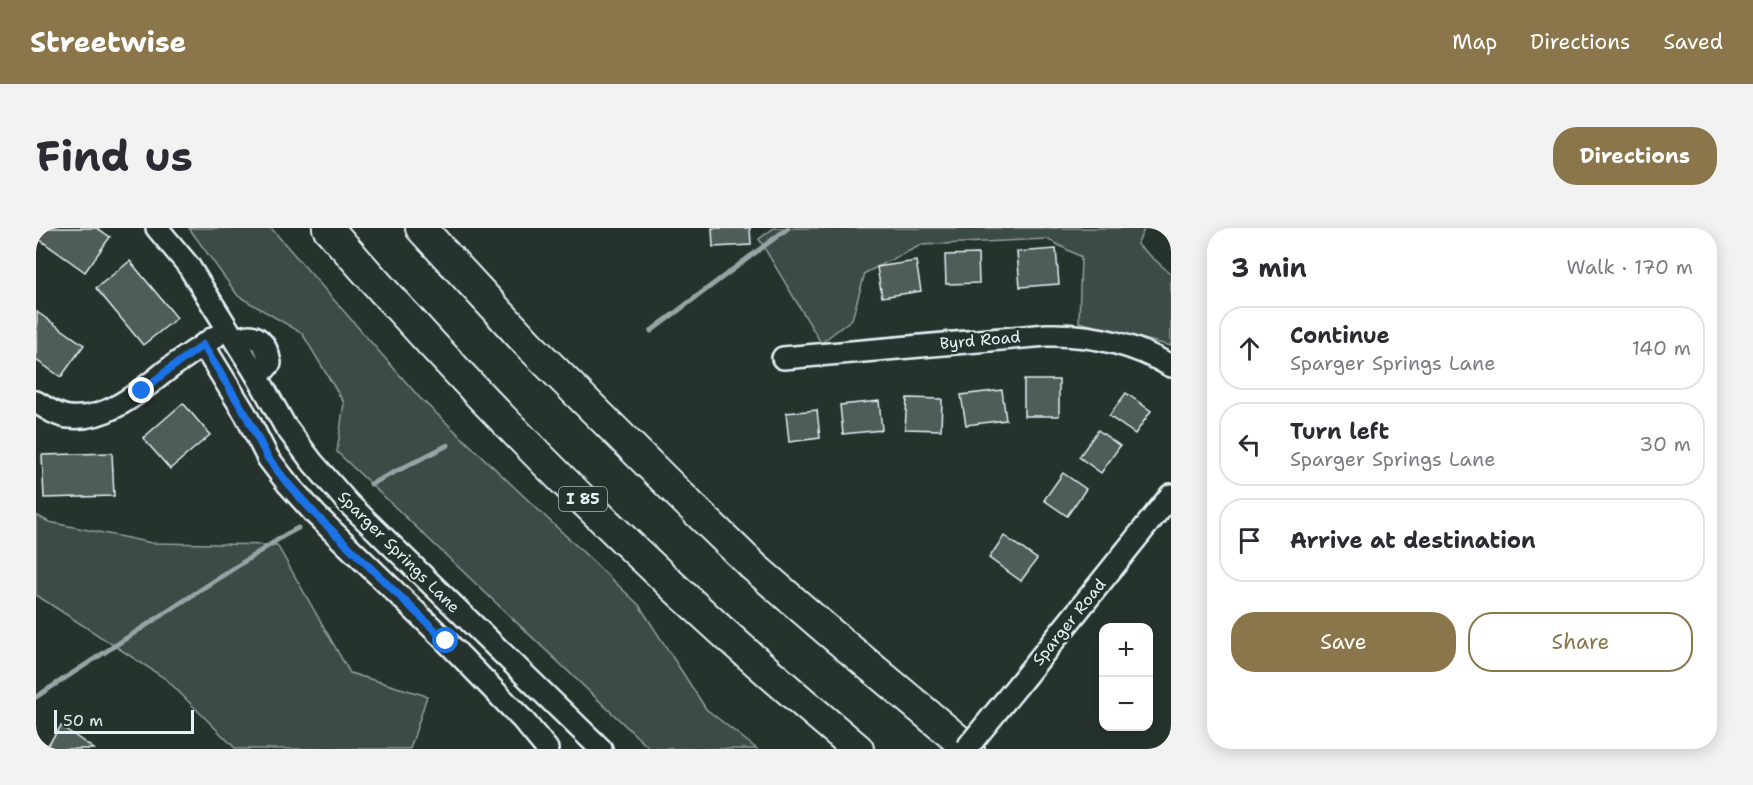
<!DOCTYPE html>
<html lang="en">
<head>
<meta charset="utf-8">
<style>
	body { margin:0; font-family:"Shantell Sans",sans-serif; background:#f2f2f3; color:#2b2b33 }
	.controls { position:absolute; right:18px; bottom:18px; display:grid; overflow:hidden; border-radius:12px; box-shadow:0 3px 15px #0003 }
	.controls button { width:54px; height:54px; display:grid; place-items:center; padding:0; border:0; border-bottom:2px solid #e1e1e2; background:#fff; color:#2b2b33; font:30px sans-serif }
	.scale { position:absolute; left:18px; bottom:15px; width:140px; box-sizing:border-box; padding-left:6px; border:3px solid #e8f1f8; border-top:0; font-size:16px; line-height:21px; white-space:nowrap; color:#e8f1f8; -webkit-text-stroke:4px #26332d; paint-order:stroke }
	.stop { position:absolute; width:18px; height:18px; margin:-14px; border:4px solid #1a73e8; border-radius:50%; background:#fff }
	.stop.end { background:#1a73e8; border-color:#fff; box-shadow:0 2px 6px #0008 }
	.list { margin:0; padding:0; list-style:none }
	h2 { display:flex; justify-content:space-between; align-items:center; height:78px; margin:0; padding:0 24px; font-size:26px }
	h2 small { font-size:20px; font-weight:400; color:#7c7c81 }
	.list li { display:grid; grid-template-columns:39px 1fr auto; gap:18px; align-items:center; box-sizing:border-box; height:84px; margin:0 12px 12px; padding:0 12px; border:2px solid #e1e1e2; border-radius:24px }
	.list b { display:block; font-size:22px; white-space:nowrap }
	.list p { margin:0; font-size:20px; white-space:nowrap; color:#7c7c81 }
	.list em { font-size:20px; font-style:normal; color:#7c7c81 }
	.actions { display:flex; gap:12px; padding:18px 24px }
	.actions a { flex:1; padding:14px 0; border:2px solid #8a764a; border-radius:24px; text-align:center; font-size:21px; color:#8a764a }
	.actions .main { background:#8a764a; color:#fff }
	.icon { flex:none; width:33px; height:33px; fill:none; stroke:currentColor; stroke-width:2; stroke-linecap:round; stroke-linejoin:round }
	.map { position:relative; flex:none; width:1135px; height:521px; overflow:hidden; border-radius:24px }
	header { display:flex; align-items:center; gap:36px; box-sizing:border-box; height:84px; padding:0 30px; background:#8a764a; color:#fff }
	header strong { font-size:28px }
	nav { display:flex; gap:33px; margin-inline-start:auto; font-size:21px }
	.intro { display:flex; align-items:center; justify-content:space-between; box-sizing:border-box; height:144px; padding:0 36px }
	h1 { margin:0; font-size:42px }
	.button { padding:15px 27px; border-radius:24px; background:#8a764a; color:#fff; font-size:21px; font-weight:700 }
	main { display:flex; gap:36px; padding:0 36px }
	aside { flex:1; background:#fff; border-radius:24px; box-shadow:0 3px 15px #0003 }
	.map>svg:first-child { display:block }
	.green { fill:#3e4b47; stroke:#939ea0; stroke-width:1.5 }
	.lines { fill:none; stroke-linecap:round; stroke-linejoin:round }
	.stream { stroke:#98a3a5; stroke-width:5 }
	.building { fill:#505c59; stroke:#e8f1f8; stroke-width:1.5 }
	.minor-casing { stroke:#e8f1f8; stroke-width:26 }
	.highway-casing { stroke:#e8f1f8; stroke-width:34 }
	.minor { stroke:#26332d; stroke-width:21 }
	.highway { stroke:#26332d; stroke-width:30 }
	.minor-bridge-casing { stroke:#e8f1f8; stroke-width:26; stroke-linecap:butt }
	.minor-bridge { stroke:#26332d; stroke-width:21 }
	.route { stroke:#1a73e8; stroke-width:8 }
	.labels { text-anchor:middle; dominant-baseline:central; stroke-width:4.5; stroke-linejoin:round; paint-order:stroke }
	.shield { fill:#26332d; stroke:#aeb8bb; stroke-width:1.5 }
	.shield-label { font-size:15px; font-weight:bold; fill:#e8f1f8 }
	.street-label { font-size:16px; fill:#e8f1f8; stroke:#26332d }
</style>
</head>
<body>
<header>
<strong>Streetwise</strong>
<nav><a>Map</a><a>Directions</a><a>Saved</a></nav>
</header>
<div class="intro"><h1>Find us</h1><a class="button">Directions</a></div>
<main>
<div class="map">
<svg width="1135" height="521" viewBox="0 0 1135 521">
	<rect width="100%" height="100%" fill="#26332d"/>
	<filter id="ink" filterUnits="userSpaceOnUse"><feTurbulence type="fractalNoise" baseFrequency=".0167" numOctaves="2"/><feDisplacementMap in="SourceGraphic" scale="12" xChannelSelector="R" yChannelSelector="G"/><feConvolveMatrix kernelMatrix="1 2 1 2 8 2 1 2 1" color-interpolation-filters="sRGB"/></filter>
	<g filter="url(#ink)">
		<!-- green -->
		<g class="green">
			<path d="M153 0H235L383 169 603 377 670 481 721 521H614L301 224 308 175 266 105 202 68Z"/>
			<path d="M738 0H1109L1101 16 1135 46V118L1043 94 1045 29 1011 11 885 17 829 45 816 91 785 115 723 11Z"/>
			<path d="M0 287 13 294 116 315 241 317 314 445 391 468 374 521H200L130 451 0 367Z"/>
		</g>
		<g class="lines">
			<!-- stream -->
			<g class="stream">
				<path d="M615 103 752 0"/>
				<path d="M335 256 412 217"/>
				<path d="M0 469 249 307 262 300"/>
			</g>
		</g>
		<!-- building -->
		<g class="building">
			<path d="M0 0H61L74 9 49 44 0 9Z"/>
			<path d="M676 0H714L715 17 677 19Z"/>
			<path d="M1020 21 1023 56 984 59 981 24Z"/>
			<path d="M942 26 943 55 910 56 909 27Z"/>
			<path d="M94 33 141 90 107 117 60 60Z"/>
			<path d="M880 33 885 63 846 69 841 39Z"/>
			<path d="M1 84 48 117 25 149 0 132Z"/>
			<rect x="988" y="152" width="35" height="36"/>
			<path d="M966 162 970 192 930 197 925 167Z"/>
			<path d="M1090 165 1115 183 1099 206 1073 188Z"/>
			<path d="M871 170 906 171 905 202 869 201Z"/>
			<path d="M843 173 846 202 807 206 804 177Z"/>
			<path d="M147 175 174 207 134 241 107 210Z"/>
			<path d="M781 182 784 210 753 214 750 185Z"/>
			<path d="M1062 202 1084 218 1065 245 1043 229Z"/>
			<path d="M76 225 78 268 8 270 6 227Z"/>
			<path d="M1027 245 1050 261 1031 288 1008 272Z"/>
			<path d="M968 308 1001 331 985 353 953 330Z"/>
			<path d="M25 498 58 521H9Z"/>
		</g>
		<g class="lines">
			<defs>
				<g id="minor">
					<path d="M121 0 152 37 220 146 249 198 277 235 312 275 565 521"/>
					<path d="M200 113C220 99 231 117 234 135L229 141 220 146"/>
					<path d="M167 117 210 187 232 230 252 256 280 287 410 413 487 492 511 521"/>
					<path d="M747 130 1011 107C1055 106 1096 115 1135 138"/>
					<path d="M0 174C10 180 21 188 33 189 71 193 102 165 130 143 146 131 163 120 179 109"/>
					<path d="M983 456 1135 267"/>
				</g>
				<g id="highway">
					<path d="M292 0C454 187 632 363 822 521"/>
					<path d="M385 0 493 117 654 277 718 339 792 403 933 521"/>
				</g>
			</defs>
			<!-- minor casing -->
			<use href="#minor" class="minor-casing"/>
			<!-- highway casing -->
			<use href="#highway" class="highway-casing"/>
			<!-- minor -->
			<use href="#minor" class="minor"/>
			<!-- highway -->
			<use href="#highway" class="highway"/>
			<defs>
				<path id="minor-bridge" d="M930 521 983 456"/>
			</defs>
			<!-- minor-bridge casing -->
			<use href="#minor-bridge" class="minor-bridge-casing"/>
			<!-- minor-bridge -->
			<use href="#minor-bridge" class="minor-bridge"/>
		</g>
	</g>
	<g class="lines" filter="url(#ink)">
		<!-- route -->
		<path class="route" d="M106 163 132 142 167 117 210 187 232 230 252 256 280 287 410 413"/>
	</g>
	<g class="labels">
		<!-- shield labels -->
		<rect class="shield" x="523" y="259" width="48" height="24" rx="4.5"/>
		<g class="shield-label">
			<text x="547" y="271">I 85</text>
		</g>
		<!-- street labels -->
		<g class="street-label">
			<text transform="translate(944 112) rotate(-5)">Byrd Road</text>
			<text transform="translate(363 324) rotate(45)">Sparger Springs Lane</text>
			<text transform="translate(1033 394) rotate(-51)">Sparger Road</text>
		</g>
	</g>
</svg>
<div class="controls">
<button>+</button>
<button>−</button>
</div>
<div class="scale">50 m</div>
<div class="stop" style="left:410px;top:413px"></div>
<div class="stop end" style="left:106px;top:163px"></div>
</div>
<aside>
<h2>3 min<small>Walk · 170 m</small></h2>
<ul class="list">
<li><svg class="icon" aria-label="ahead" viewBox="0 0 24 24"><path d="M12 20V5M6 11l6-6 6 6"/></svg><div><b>Continue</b><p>Sparger Springs Lane</p></div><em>140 m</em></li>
<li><svg class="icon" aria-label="left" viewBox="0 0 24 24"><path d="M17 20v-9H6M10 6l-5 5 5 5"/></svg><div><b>Turn left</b><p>Sparger Springs Lane</p></div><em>30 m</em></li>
<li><svg class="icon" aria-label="arrive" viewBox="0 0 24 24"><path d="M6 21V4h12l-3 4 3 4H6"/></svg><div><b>Arrive at destination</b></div></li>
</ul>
<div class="actions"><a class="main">Save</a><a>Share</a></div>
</aside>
</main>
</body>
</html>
